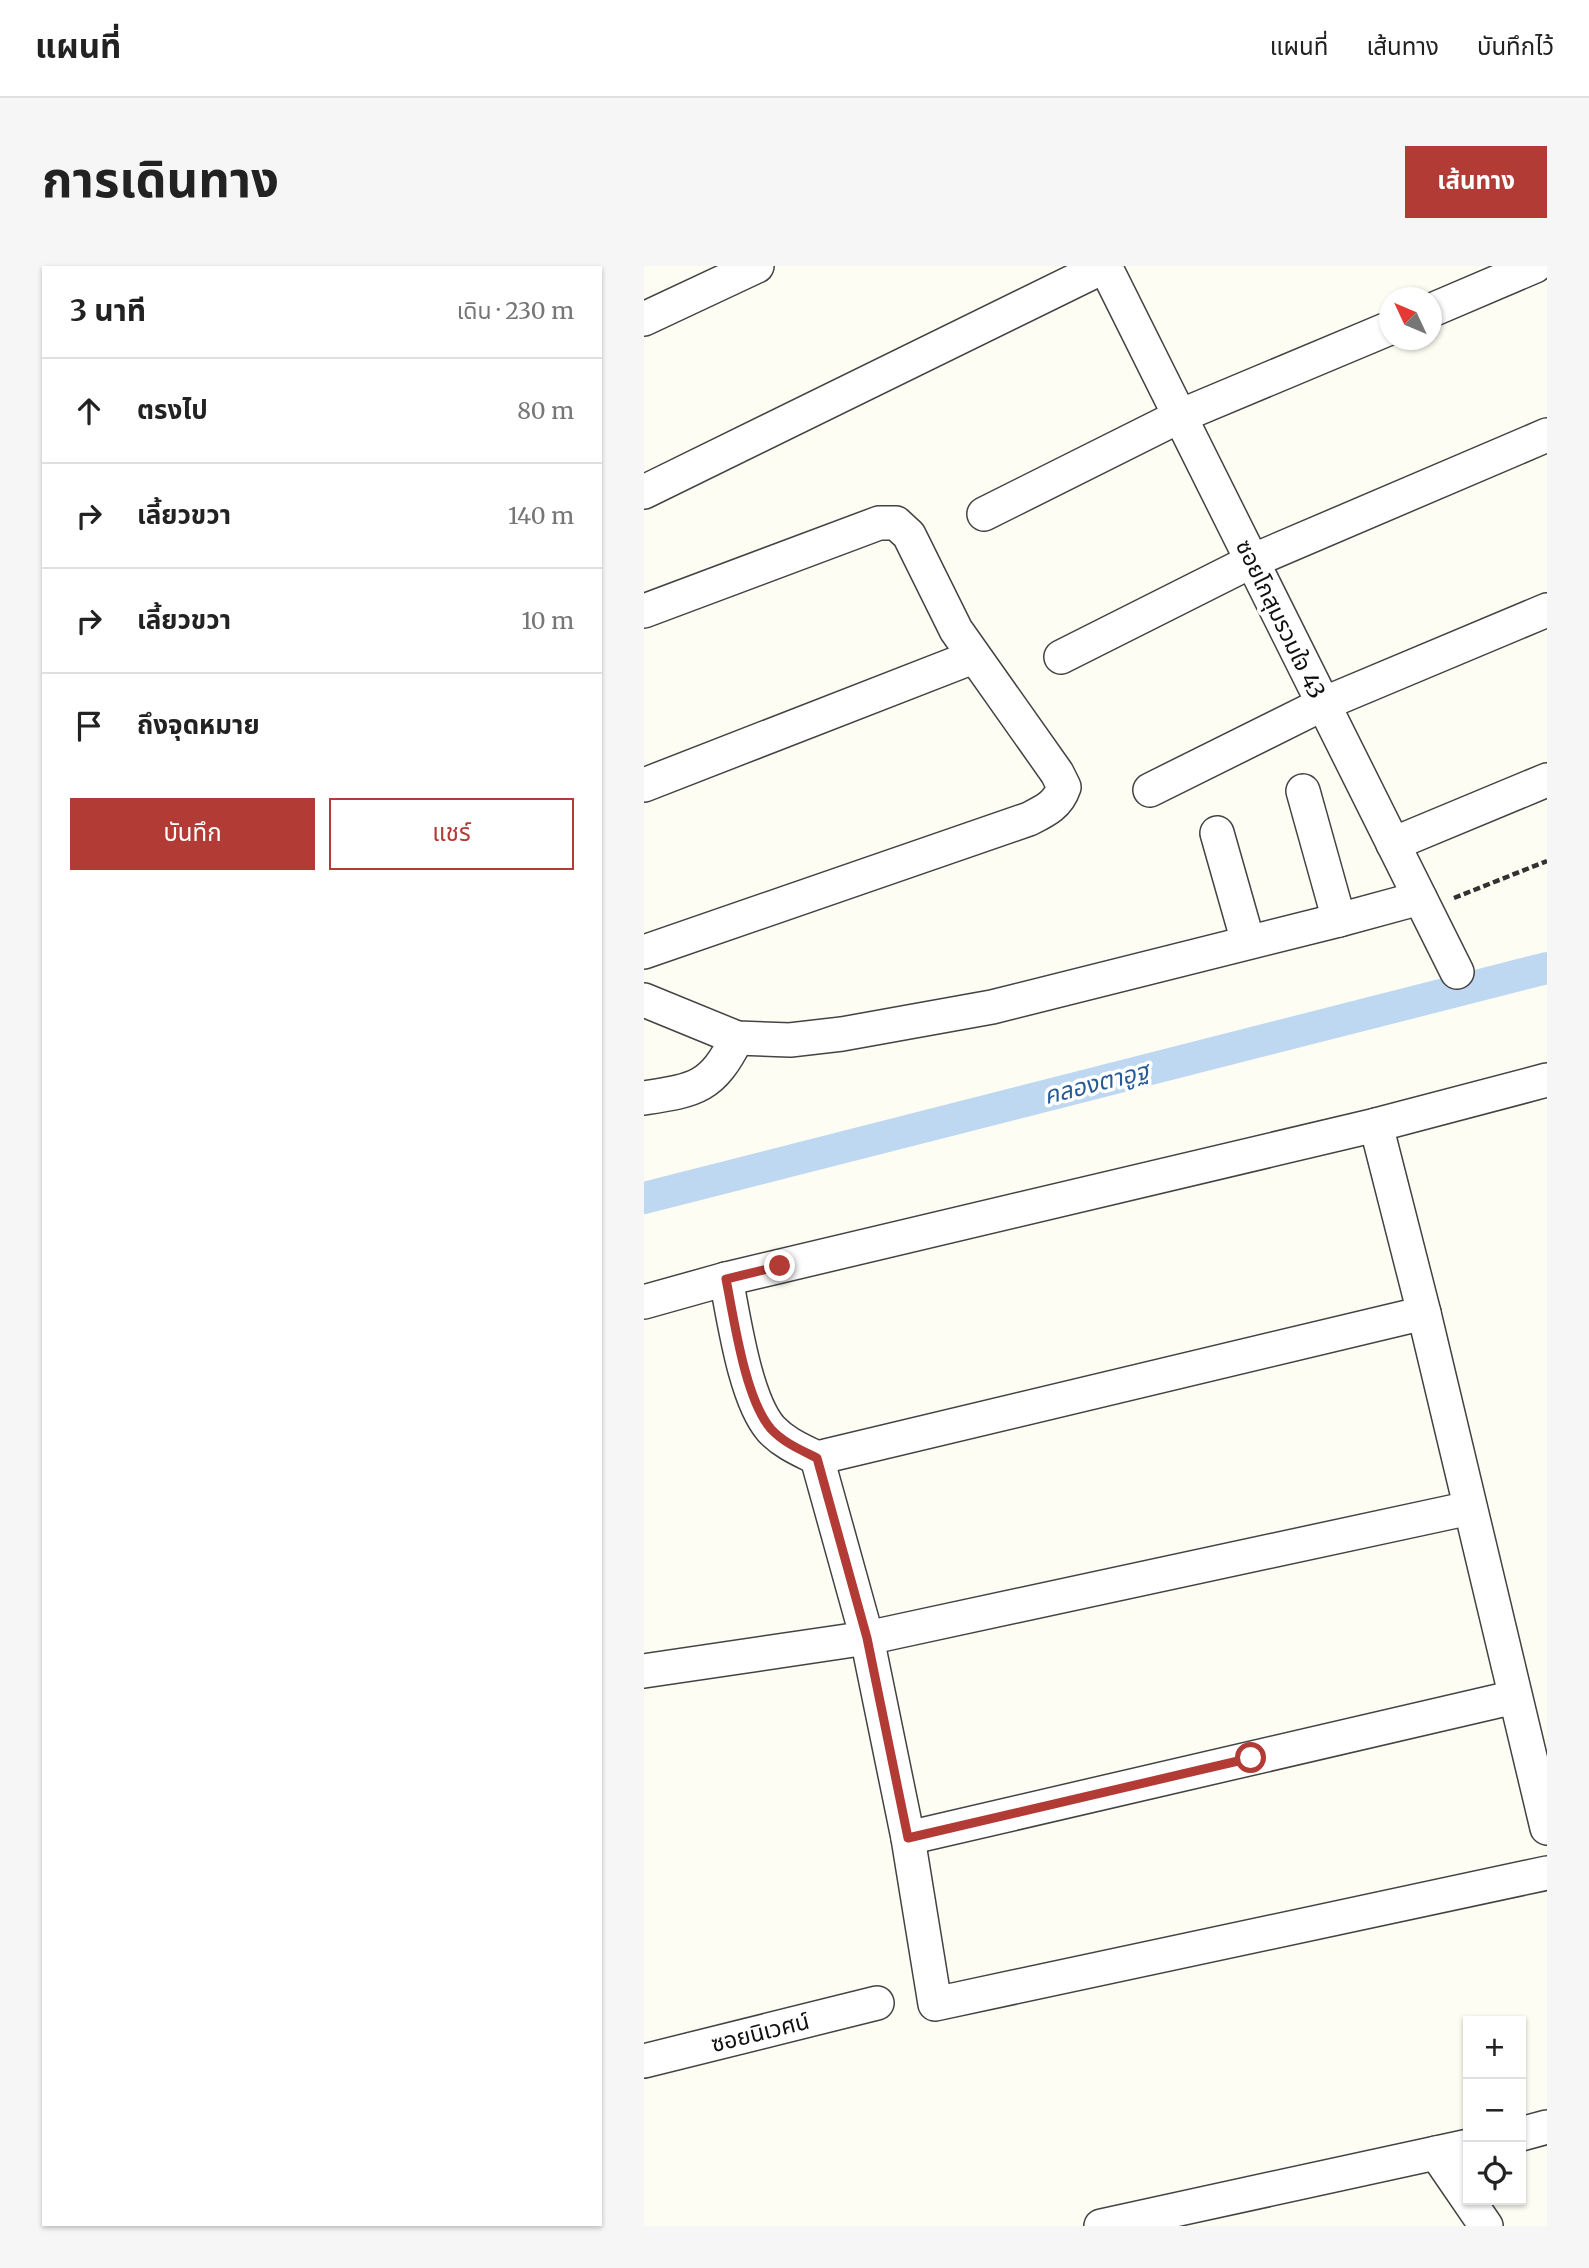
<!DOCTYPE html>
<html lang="th">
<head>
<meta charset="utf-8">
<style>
	body { margin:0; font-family:Merriweather,"Noto Sans Thai",serif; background:#f6f6f6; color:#222 }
	.controls { position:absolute; right:21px; bottom:21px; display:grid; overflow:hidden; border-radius:0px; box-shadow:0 2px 5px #0004 }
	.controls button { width:63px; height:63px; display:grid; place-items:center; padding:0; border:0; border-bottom:2px solid #e0e0e0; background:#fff; color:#222; font:35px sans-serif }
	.compass { position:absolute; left:735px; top:21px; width:63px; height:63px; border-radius:50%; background:#fff; box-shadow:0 2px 5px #0004; rotate:314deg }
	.stop { position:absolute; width:21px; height:21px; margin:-16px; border:5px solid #b23b36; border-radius:50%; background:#fff }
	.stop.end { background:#b23b36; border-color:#fff; box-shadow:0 2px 7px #0008 }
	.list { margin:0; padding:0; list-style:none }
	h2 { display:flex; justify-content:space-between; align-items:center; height:91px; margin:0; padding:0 28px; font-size:30px }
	h2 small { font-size:23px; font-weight:400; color:#767676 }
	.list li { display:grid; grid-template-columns:46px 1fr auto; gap:21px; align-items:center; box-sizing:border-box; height:105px; padding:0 28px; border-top:2px solid #e0e0e0 }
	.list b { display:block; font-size:26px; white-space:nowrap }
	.list em { font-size:23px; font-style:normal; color:#767676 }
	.actions { display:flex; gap:14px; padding:21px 28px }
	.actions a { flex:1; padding:16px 0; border:2px solid #b23b36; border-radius:0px; text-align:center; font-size:24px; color:#b23b36 }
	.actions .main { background:#b23b36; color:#fff }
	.icon { flex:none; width:38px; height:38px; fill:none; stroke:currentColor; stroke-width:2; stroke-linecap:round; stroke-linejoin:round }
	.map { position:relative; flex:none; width:903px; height:1960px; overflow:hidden; border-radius:0px }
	header { display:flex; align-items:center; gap:42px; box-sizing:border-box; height:98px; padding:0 35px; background:#fff; border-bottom:2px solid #e0e0e0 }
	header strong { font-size:33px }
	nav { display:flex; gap:38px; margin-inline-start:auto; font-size:24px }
	.intro { display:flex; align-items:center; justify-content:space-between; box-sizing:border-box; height:168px; padding:0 42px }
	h1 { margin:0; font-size:49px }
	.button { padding:18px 32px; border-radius:0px; background:#b23b36; color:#fff; font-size:24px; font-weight:700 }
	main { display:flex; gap:42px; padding:0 42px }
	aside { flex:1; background:#fff; border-radius:0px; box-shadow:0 2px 5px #0004 }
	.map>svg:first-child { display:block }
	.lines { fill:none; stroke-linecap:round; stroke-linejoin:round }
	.canal { stroke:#bdd8f0; stroke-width:32 }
	.minor-casing { stroke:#434343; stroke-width:36 }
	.path { stroke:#323232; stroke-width:4.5; stroke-dasharray:7 3.5; stroke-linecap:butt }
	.minor { stroke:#fff; stroke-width:33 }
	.route { stroke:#b23b36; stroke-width:9 }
	.labels { text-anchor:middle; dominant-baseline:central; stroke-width:7; stroke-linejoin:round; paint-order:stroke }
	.street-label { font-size:23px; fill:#101010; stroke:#fff }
	.water-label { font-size:24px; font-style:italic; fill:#255a95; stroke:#fff }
</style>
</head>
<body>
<header>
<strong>แผนที่</strong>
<nav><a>แผนที่</a><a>เส้นทาง</a><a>บันทึกไว้</a></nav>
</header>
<div class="intro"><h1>การเดินทาง</h1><a class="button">เส้นทาง</a></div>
<main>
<aside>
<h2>3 นาที<small>เดิน · 230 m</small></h2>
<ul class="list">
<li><svg class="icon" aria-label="ahead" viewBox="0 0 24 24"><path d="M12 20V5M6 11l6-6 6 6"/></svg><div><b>ตรงไป</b></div><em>80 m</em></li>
<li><svg class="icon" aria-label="right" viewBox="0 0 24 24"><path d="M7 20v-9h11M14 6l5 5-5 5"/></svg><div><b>เลี้ยวขวา</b></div><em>140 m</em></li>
<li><svg class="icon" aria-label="right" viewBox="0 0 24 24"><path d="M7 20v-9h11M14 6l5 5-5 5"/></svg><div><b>เลี้ยวขวา</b></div><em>10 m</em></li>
<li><svg class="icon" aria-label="arrive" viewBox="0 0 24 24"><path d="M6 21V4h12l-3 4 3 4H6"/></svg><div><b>ถึงจุดหมาย</b></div></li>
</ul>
<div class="actions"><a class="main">บันทึก</a><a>แชร์</a></div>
</aside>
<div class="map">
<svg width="903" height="1960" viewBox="0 0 903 1960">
	<rect width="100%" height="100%" fill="#fefdf4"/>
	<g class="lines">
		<!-- canal -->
		<path class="canal" d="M0 932 903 702"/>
		<defs>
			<g id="minor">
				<path d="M461 0 813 706"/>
				<path d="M788 44 891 0"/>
				<path d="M0 53 113 0"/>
				<path d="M0 226 461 0"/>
				<path d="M340 248 536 150 746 62"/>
				<path d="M0 345 235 257H252L265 269 312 364 413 507 420 521C414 539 401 545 385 553L0 686"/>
				<path d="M417 391 608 295 903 169"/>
				<path d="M0 519 329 391"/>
				<path d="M506 524 679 438 903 344"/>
				<path d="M659 525 695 654"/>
				<path d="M573 567 604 676"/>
				<path d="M749 578 903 514"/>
				<path d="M0 734 93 772 146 774 198 768 348 741 695 654 776 632"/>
				<path d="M0 832C52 824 68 822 93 772"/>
				<path d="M732 859 780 1047 903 1562"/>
				<path d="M82 1013C90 1053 101 1133 127 1163 140 1177 157 1184 173 1192L780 1047"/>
				<path d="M0 1036 82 1013 732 859 903 814"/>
				<path d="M173 1192 223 1372 264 1572 291 1738 903 1607"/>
				<path d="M0 1405 223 1372 826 1242"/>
				<path d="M264 1572 871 1431"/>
				<path d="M0 1795 233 1737"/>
				<path d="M877 1868 903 1861"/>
				<path d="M792 1887 842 1960"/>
				<path d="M457 1960 824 1880"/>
			</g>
		</defs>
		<!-- minor casing -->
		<use href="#minor" class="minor-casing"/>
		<!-- path -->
		<path class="path" d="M810 632 903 595"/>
		<!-- minor -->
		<use href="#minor" class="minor"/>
	</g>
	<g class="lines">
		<!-- route -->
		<path class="route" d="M136 1000 82 1013C90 1053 101 1133 127 1163 140 1177 157 1184 173 1192L223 1372 264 1572 607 1492"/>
	</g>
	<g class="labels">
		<!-- street labels -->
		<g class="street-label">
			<text transform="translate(637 353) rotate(64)">ซอยโกสุมรวมใจ 43</text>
			<text transform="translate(116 1766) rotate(-14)">ซอยนิเวศน์</text>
		</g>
		<!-- water labels -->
		<g class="water-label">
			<text transform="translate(452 817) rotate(-14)">คลองตาอูฐ</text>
		</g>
	</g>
</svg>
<div class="controls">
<button>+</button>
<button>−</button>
<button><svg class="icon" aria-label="locate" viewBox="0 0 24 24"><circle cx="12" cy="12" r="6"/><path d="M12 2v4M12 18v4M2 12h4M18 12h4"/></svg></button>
</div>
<svg class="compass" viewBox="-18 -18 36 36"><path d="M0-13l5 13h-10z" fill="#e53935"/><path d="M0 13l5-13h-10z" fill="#767676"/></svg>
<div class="stop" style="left:607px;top:1492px"></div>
<div class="stop end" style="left:136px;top:1000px"></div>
</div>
</main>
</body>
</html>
